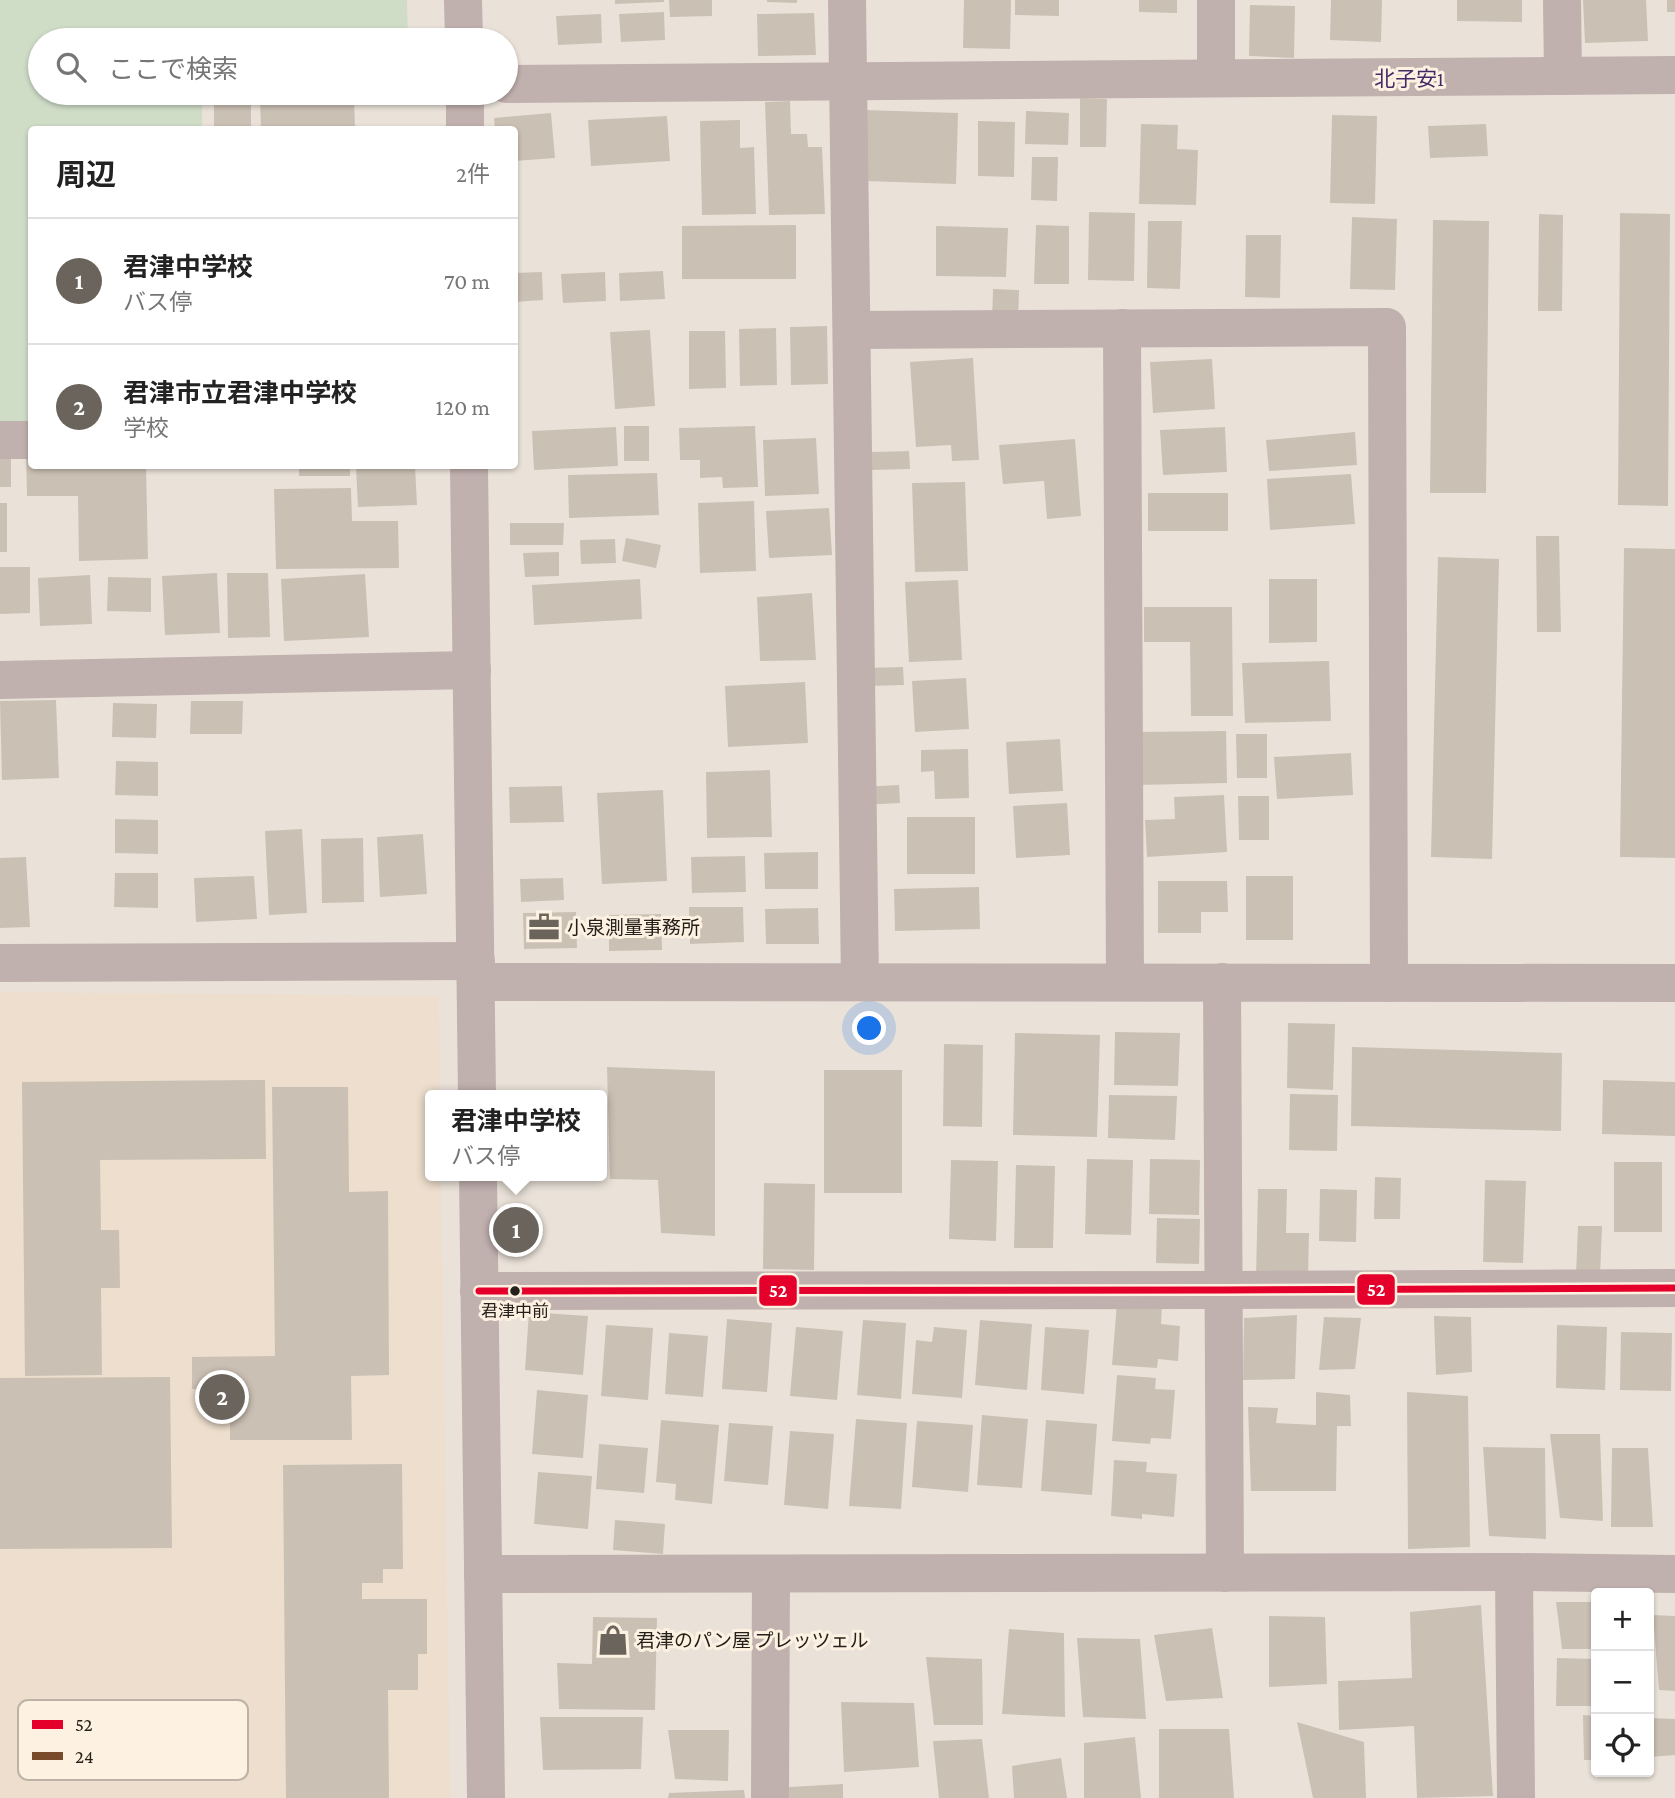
<!DOCTYPE html>
<html lang="ja">
<head>
<meta charset="utf-8">
<style>
	body { margin:0; font-family:"Crimson Pro","Noto Sans JP",serif; background:#f2f2f2; color:#222 }
	.controls { position:absolute; right:21px; bottom:21px; display:grid; overflow:hidden; border-radius:7px; box-shadow:0 2px 5px #0004 }
	.controls button { width:63px; height:63px; display:grid; place-items:center; padding:0; border:0; border-bottom:2px solid #e0e0e0; background:#fff; color:#222; font:35px sans-serif }
	.you { position:absolute; left:870px; top:1029px; width:24px; height:24px; margin:-18px; border:5px solid #fff; border-radius:50%; background:#1a73e8; box-shadow:0 0 0 10px #1a73e833 }
	.badge { display:grid; place-items:center; width:46px; height:46px; border-radius:50%; background:#6b645d; color:#fff; font-size:23px; font-weight:700 }
	.pin { position:absolute; translate:-50% -50%; border:4px solid #fff; box-shadow:0 2px 7px #0006 }
	.popup { position:absolute; left:425px; top:1090px; width:182px; height:91px; box-sizing:border-box; display:grid; place-content:center; border-radius:7px; background:#fff; filter:drop-shadow(0 2px 5px #0005); font-size:23px; white-space:nowrap; color:#767676 }
	.popup b { font-size:26px; color:#222 }
	.popup::after { content:''; position:absolute; left:50%; top:100%; margin-left:-14px; border:14px solid transparent; border-top-color:#fff }
	.list { margin:0; padding:0; list-style:none }
	h2 { display:flex; justify-content:space-between; align-items:center; height:91px; margin:0; padding:0 28px; font-size:30px }
	h2 small { font-size:23px; font-weight:400; color:#767676 }
	.list li { display:grid; grid-template-columns:46px 1fr auto; gap:21px; align-items:center; box-sizing:border-box; height:126px; padding:0 28px; border-top:2px solid #e0e0e0 }
	.list b { display:block; font-size:26px; white-space:nowrap }
	.list p { margin:0; font-size:23px; white-space:nowrap; color:#767676 }
	.list em { font-size:23px; font-style:normal; color:#767676 }
	.icon { flex:none; width:38px; height:38px; fill:none; stroke:currentColor; stroke-width:2; stroke-linecap:round; stroke-linejoin:round }
	.map { position:relative; flex:none; width:1675px; height:1798px; overflow:hidden }
	.search { position:absolute; background:#fff; box-shadow:0 2px 5px #0004; left:28px; top:28px; width:490px; height:77px; display:flex; align-items:center; gap:18px; box-sizing:border-box; padding:0 24px; border-radius:38px; color:#767676; font-size:26px }
	.panel { position:absolute; background:#fff; box-shadow:0 2px 5px #0004; left:28px; top:126px; width:490px; height:343px; border-radius:7px }
	.map>svg:first-child { display:block }
	.built { fill:#eddecd }
	.green { fill:#cfddc7 }
	.building { fill:#cbc0b4 }
	.lines { fill:none; stroke-linecap:round; stroke-linejoin:round }
	.minor { stroke:#c0b0ae; stroke-width:38 }
	.bus-1-casing { stroke:#fdf1e2; stroke-width:12 }
	.bus-1 { stroke:#e4002b; stroke-width:7 }
	.bus-dot { fill:#26201a; stroke:#fdf1e2; stroke-width:2.5 }
	.labels { text-anchor:middle; dominant-baseline:central; stroke-width:6; stroke-linejoin:round; paint-order:stroke }
	.bus-label { font-size:17px; fill:#26201a; stroke:#fdf1e2 }
	.poi-label { font-size:19px; fill:#26201a; stroke:#fdf1e2; text-anchor:start }
	.neighbourhood-label { font-size:21px; fill:#402b66; stroke:#fdf1e2 }
	.key { fill:#fdf1e2; stroke:#bcb2a6; stroke-width:2 }
	.key-label { font-size:19px; fill:#26201a }
	.line-badge { stroke:#fdf1e2; stroke-width:2.5 }
	.badge-label { font-size:19px; text-anchor:middle; font-weight:bold; fill:#fff }
</style>
</head>
<body>
<div class="map">
<svg width="1675" height="1798" viewBox="0 0 1675 1798">
	<rect width="100%" height="100%" fill="#eae2d9"/>
	<!-- built -->
	<path class="built" d="M0 992 439 996 440 1095H430V1176H441L450 1798H0Z"/>
	<!-- green -->
	<g class="green">
		<path d="M0 0H407L408 40H40V93H202V129L32 130 31 426H0Z"/>
		<path d="M322 93H429V98Z"/>
	</g>
	<!-- building -->
	<g class="building">
		<path d="M615 0H664V2L615 4Z"/>
		<path d="M669 0H712V16L670 17Z"/>
		<path d="M767 0H797V3L767 2Z"/>
		<path d="M964 0H1011L1010 49 963 48Z"/>
		<path d="M1015 0H1059V16L1015 15Z"/>
		<path d="M1139 0H1177V13L1139 12Z"/>
		<path d="M1331 0H1382L1381 42 1330 40Z"/>
		<path d="M1457 0H1522V22L1457 21Z"/>
		<path d="M1583 0H1646L1648 41 1585 43Z"/>
		<rect x="1667" y="0" width="8" height="12"/>
		<path d="M1250 5 1295 6 1294 58 1249 56Z"/>
		<path d="M664 12 665 40 621 42 619 14Z"/>
		<path d="M814 13 816 55 758 56 757 14Z"/>
		<path d="M601 14 602 43 558 45 556 16Z"/>
		<path d="M354 97 355 130H261L260 99Z"/>
		<path d="M1080 98 1107 99 1106 147H1080Z"/>
		<path d="M790 101 791 134H807L808 147H822L825 214 769 215 765 102Z"/>
		<rect x="214" y="103" width="37" height="27"/>
		<path d="M865 110 958 113 956 184 864 181Z"/>
		<path d="M1026 111 1069 113 1068 145 1025 144Z"/>
		<path d="M551 113 555 158 514 161V130H495L494 118Z"/>
		<path d="M1332 115 1377 116 1375 204 1330 203Z"/>
		<path d="M667 116 670 161 591 166 588 120Z"/>
		<path d="M740 120V148L754 147 756 214 702 215 700 121Z"/>
		<path d="M978 121 1015 122 1014 177 978 176Z"/>
		<path d="M1141 124 1178 125 1177 149 1198 150 1196 205 1139 204Z"/>
		<path d="M1486 124 1488 156 1430 158 1428 126Z"/>
		<path d="M1032 157H1058L1057 201 1031 200Z"/>
		<path d="M1089 212 1135 213 1134 281 1088 280Z"/>
		<path d="M1620 213 1670 214 1668 506 1618 505Z"/>
		<path d="M1539 214 1563 215 1562 311H1538Z"/>
		<path d="M1352 217 1397 219 1395 290 1350 289Z"/>
		<path d="M1433 220 1489 221 1486 493H1430Z"/>
		<path d="M1148 221H1182L1180 289 1147 288Z"/>
		<path d="M796 225V279H682V226Z"/>
		<path d="M1036 225 1069 226V284H1034Z"/>
		<path d="M936 226 1008 228 1006 277 936 276Z"/>
		<path d="M1246 235H1281L1280 298 1245 297Z"/>
		<path d="M663 271 665 299 620 301 619 273Z"/>
		<path d="M542 272 543 300 514 302V273Z"/>
		<path d="M605 272 606 301 563 303 561 274Z"/>
		<path d="M993 289 1019 290 1018 322H992Z"/>
		<path d="M827 326 828 384 791 385 790 327Z"/>
		<path d="M776 328 777 385 740 386 739 329Z"/>
		<path d="M650 330 655 406 615 409 610 332Z"/>
		<path d="M689 331H725L726 388 689 389Z"/>
		<path d="M973 358 979 460 952 461 951 445 916 447 910 362Z"/>
		<path d="M1212 359 1215 409 1153 413 1150 362Z"/>
		<rect x="624" y="426" width="25" height="35"/>
		<path d="M755 426 758 487 723 488 722 477 700 478V460H680L679 428Z"/>
		<path d="M616 427 618 466 534 470 532 431Z"/>
		<path d="M1225 427 1227 472 1163 475 1160 430Z"/>
		<path d="M1355 432 1357 465 1269 471 1266 440Z"/>
		<path d="M816 438 819 494 765 496 763 440Z"/>
		<path d="M1075 439 1081 516 1047 519 1044 481 1003 484 999 445Z"/>
		<path d="M909 451 910 469 871 470V452Z"/>
		<path d="M26 452H32V466H146L148 559 79 561 78 496H27Z"/>
		<rect x="0" y="453" width="11" height="34"/>
		<rect x="299" y="466" width="51" height="10"/>
		<path d="M356 466H415L417 505 358 507Z"/>
		<path d="M657 473 659 515 569 518 568 475Z"/>
		<path d="M1351 474 1355 524 1270 530 1267 479Z"/>
		<path d="M965 482 968 571 915 572 912 483Z"/>
		<path d="M351 488 352 521H398L399 568 276 569 274 489Z"/>
		<rect x="1148" y="493" width="80" height="38"/>
		<path d="M754 501 756 571 700 573 698 503Z"/>
		<rect x="0" y="503" width="7" height="49"/>
		<path d="M829 508 832 555 769 558 766 511Z"/>
		<path d="M510 523H564L563 545H510Z"/>
		<path d="M1536 536H1559L1561 632H1537Z"/>
		<path d="M626 538 661 545 656 568 622 561Z"/>
		<path d="M615 539 616 563 581 564 580 540Z"/>
		<path d="M1624 548 1675 549V858L1620 857Z"/>
		<path d="M559 552V576L525 577 523 553Z"/>
		<path d="M1438 557 1499 559 1492 859 1431 857Z"/>
		<path d="M0 567H30V613L0 614Z"/>
		<path d="M217 573 220 633 165 635 162 576Z"/>
		<path d="M227 573H268L270 637 228 638Z"/>
		<path d="M365 574 369 637 284 641 281 579Z"/>
		<path d="M90 575 92 624 40 626 38 578Z"/>
		<path d="M108 577 151 578V612L107 611Z"/>
		<path d="M640 579 642 619 534 625 532 585Z"/>
		<path d="M1269 579H1317V642L1269 643Z"/>
		<path d="M958 580 962 660 909 662 905 582Z"/>
		<path d="M812 593 816 660 760 661 757 597Z"/>
		<path d="M1144 607H1232L1233 716H1191L1190 642H1144Z"/>
		<path d="M1329 661 1331 721 1245 723 1242 663Z"/>
		<path d="M903 667 904 685 866 686 864 668Z"/>
		<path d="M966 678 969 729 915 732 912 681Z"/>
		<path d="M805 682 808 743 728 747 725 686Z"/>
		<path d="M56 700 59 778 2 780 0 701Z"/>
		<path d="M191 701H243L242 734H190Z"/>
		<path d="M113 703 157 704 156 738 112 737Z"/>
		<path d="M1226 731 1227 783 1137 785 1136 732Z"/>
		<path d="M1236 734H1267V778H1237Z"/>
		<path d="M1060 739 1063 791 1009 794 1006 742Z"/>
		<path d="M968 749 969 798 935 799 934 771 921 772V750Z"/>
		<path d="M1351 753 1353 795 1277 799 1274 757Z"/>
		<path d="M116 761 158 762V796L115 795Z"/>
		<path d="M770 770 772 837 707 838 706 772Z"/>
		<path d="M899 785 900 803 862 805 860 787Z"/>
		<path d="M562 786 564 822 510 823 509 787Z"/>
		<path d="M663 790 667 881 602 884 597 793Z"/>
		<path d="M1224 795 1227 852 1147 857 1145 820 1175 819 1174 797Z"/>
		<path d="M1238 796H1269V840H1239Z"/>
		<path d="M1067 803 1070 855 1016 858 1013 806Z"/>
		<rect x="907" y="817" width="68" height="57"/>
		<path d="M115 819 158 820V854L115 853Z"/>
		<path d="M302 829 307 913 269 915 265 831Z"/>
		<path d="M423 834 427 894 380 897 377 837Z"/>
		<path d="M363 838 364 902 322 903 321 839Z"/>
		<path d="M818 852V889H765L764 853Z"/>
		<path d="M745 856 746 892 692 893 691 857Z"/>
		<path d="M26 857 30 927 0 928V858Z"/>
		<path d="M115 873H158V908L114 907Z"/>
		<path d="M254 876 257 919 196 922 194 878Z"/>
		<rect x="1246" y="876" width="47" height="64"/>
		<path d="M563 878 564 900 521 902 520 879Z"/>
		<path d="M1158 881H1227L1228 912H1201V933H1158Z"/>
		<path d="M979 887 980 929 895 931 894 889Z"/>
		<path d="M689 907H743L744 942 690 944Z"/>
		<path d="M818 908 819 944H766L765 909Z"/>
		<path d="M576 912 577 948 524 949 523 913Z"/>
		<path d="M661 914 662 950 609 951V915Z"/>
		<path d="M1288 1023 1335 1024 1333 1090 1287 1088Z"/>
		<path d="M1115 1032 1180 1033 1178 1086 1114 1085Z"/>
		<path d="M1015 1033 1100 1035 1097 1137 1013 1135Z"/>
		<path d="M944 1044 983 1045 982 1127 943 1126Z"/>
		<path d="M1352 1047 1562 1053 1561 1131 1351 1126Z"/>
		<path d="M607 1067 715 1071V1236L661 1233 658 1180 610 1179Z"/>
		<rect x="824" y="1070" width="78" height="123"/>
		<path d="M265 1080 266 1159 100 1160 101 1230H119L120 1288H101L102 1375 25 1376 22 1082Z"/>
		<path d="M1603 1080 1675 1082V1136L1602 1134Z"/>
		<path d="M272 1087H348L349 1192 388 1191 389 1375 351 1376 352 1440H230V1389H192V1357L275 1356Z"/>
		<path d="M1290 1094 1338 1095 1337 1151 1289 1150Z"/>
		<path d="M1109 1095 1177 1096 1175 1140 1108 1138Z"/>
		<path d="M1087 1159 1133 1160 1131 1235 1085 1234Z"/>
		<path d="M1150 1159 1200 1160 1199 1215 1149 1214Z"/>
		<path d="M951 1160 998 1161 996 1241 949 1239Z"/>
		<rect x="1614" y="1162" width="48" height="70"/>
		<path d="M1016 1165 1055 1166 1053 1248H1014Z"/>
		<path d="M1375 1177 1401 1178 1400 1219H1374Z"/>
		<path d="M1485 1180 1526 1181 1523 1263 1483 1262Z"/>
		<path d="M764 1183 815 1184 814 1270 763 1269Z"/>
		<path d="M1258 1189H1287L1286 1233H1309L1308 1279 1256 1278Z"/>
		<path d="M1320 1189 1357 1190 1356 1242 1319 1241Z"/>
		<path d="M1157 1218 1200 1219 1199 1264 1156 1263Z"/>
		<path d="M1578 1226H1602L1600 1276 1576 1275Z"/>
		<path d="M1117 1302 1162 1305 1161 1324 1180 1326 1178 1361 1158 1359 1157 1368 1112 1365Z"/>
		<path d="M529 1312 588 1316 583 1375 525 1370Z"/>
		<path d="M1297 1315 1295 1379 1243 1380 1244 1318Z"/>
		<path d="M1434 1316 1471 1317 1472 1372 1436 1375Z"/>
		<path d="M1324 1317 1361 1318 1355 1369 1319 1370Z"/>
		<path d="M727 1319 772 1323 767 1392 722 1389Z"/>
		<path d="M863 1320 906 1323 901 1399 857 1395Z"/>
		<path d="M980 1320 1032 1324 1027 1390 975 1385Z"/>
		<path d="M606 1325 653 1328 648 1400 601 1396Z"/>
		<path d="M1557 1325 1607 1327 1605 1390 1556 1388Z"/>
		<path d="M796 1327 843 1331 837 1400 790 1396Z"/>
		<path d="M934 1327 967 1330 962 1398 912 1394 916 1340 932 1342Z"/>
		<path d="M1045 1327 1089 1330 1084 1394 1041 1390Z"/>
		<path d="M1621 1332 1672 1333 1671 1391 1620 1390Z"/>
		<path d="M669 1333 708 1336 703 1397 665 1394Z"/>
		<path d="M1117 1375 1156 1378 1155 1389 1175 1390 1171 1439 1151 1438 1150 1444 1112 1441Z"/>
		<path d="M170 1377 172 1548 0 1549V1378Z"/>
		<path d="M537 1390 588 1395 583 1458 532 1454Z"/>
		<path d="M1316 1392 1350 1395 1351 1426H1337L1336 1491H1251L1248 1407 1278 1408 1276 1423 1316 1425Z"/>
		<path d="M1407 1392 1468 1396 1470 1547 1408 1549Z"/>
		<path d="M982 1415 1028 1419 1022 1488 977 1485Z"/>
		<path d="M856 1419 907 1423 901 1509 849 1506Z"/>
		<path d="M661 1420 719 1425 712 1504 675 1500 676 1484 656 1482Z"/>
		<path d="M1046 1420 1097 1424 1092 1495 1041 1491Z"/>
		<path d="M917 1421 973 1425 968 1492 912 1487Z"/>
		<path d="M729 1423 773 1426 768 1485 724 1481Z"/>
		<path d="M790 1431 834 1434 828 1509 784 1505Z"/>
		<path d="M1550 1434H1600L1603 1521 1560 1518Z"/>
		<path d="M599 1444 648 1448 644 1493 596 1489Z"/>
		<path d="M1483 1447 1545 1448 1546 1539 1489 1536Z"/>
		<path d="M1612 1448H1648L1653 1527H1611Z"/>
		<path d="M1114 1460 1147 1462 1146 1472 1177 1474 1174 1517 1142 1514V1519L1111 1516Z"/>
		<path d="M402 1464 403 1569H383V1583H362V1599H427V1654H418V1690H388L389 1798H286L283 1465Z"/>
		<path d="M538 1472 592 1476 588 1529 534 1524Z"/>
		<path d="M615 1520 665 1524 663 1554 613 1550Z"/>
		<path d="M1556 1602H1596V1649H1562Z"/>
		<path d="M1481 1605 1493 1796 1417 1798 1414 1726 1339 1730 1338 1681 1412 1678 1410 1612Z"/>
		<path d="M1653 1615 1675 1616V1691L1659 1690Z"/>
		<path d="M1269 1616 1325 1617 1327 1684 1269 1687Z"/>
		<path d="M593 1617 657 1618 655 1710 559 1709 557 1663 592 1664Z"/>
		<path d="M1212 1628 1223 1698 1166 1701 1154 1635Z"/>
		<path d="M1009 1629 1064 1633 1065 1717 1002 1714Z"/>
		<path d="M1077 1638 1140 1639 1146 1719 1083 1717Z"/>
		<path d="M926 1657 982 1659 983 1725H934Z"/>
		<path d="M1557 1658 1596 1659V1706H1556Z"/>
		<path d="M841 1702 914 1703 919 1767 844 1772Z"/>
		<path d="M1583 1715 1596 1716V1760H1584Z"/>
		<path d="M540 1717H643L641 1769 543 1770Z"/>
		<path d="M1649 1718 1675 1719V1755L1650 1757Z"/>
		<path d="M1297 1722 1364 1742 1366 1798H1313Z"/>
		<path d="M1159 1729H1229L1234 1798H1159Z"/>
		<path d="M668 1730H729L728 1781 675 1779Z"/>
		<path d="M1135 1737 1141 1798H1084V1743Z"/>
		<path d="M982 1739 989 1798H939L933 1741Z"/>
		<path d="M1061 1758 1067 1798H1014L1012 1766Z"/>
		<path d="M843 1784V1798H789V1787Z"/>
		<path d="M744 1790 745 1798H668L669 1793Z"/>
	</g>
	<g class="lines">
		<!-- minor -->
		<g class="minor">
			<path d="M463 0 464 40"/>
			<path d="M847 0 860 982"/>
			<path d="M1216 0V78"/>
			<path d="M1562 0 1563 76"/>
			<path d="M506 84 1675 75"/>
			<path d="M465 93V130"/>
			<path d="M1122 328 1125 982"/>
			<path d="M852 330 1387 327 1389 983"/>
			<path d="M0 440H32"/>
			<path d="M469 466 477 1095"/>
			<path d="M0 680 472 670"/>
			<path d="M0 963 476 961"/>
			<path d="M476 982 1675 983"/>
			<path d="M1222 982 1225 1573"/>
			<path d="M478 1176 486 1798"/>
			<path d="M479 1291 1223 1290 1675 1288"/>
			<path d="M1514 1572 1516 1798"/>
			<path d="M483 1574 1514 1572 1675 1574"/>
			<path d="M770 1798 771 1574"/>
		</g>
		<defs>
			<path id="bus-1" d="M479 1291 1223 1290 1675 1288"/>
		</defs>
		<!-- bus-1 casing -->
		<use href="#bus-1" class="bus-1-casing"/>
		<!-- bus-1 -->
		<use href="#bus-1" class="bus-1"/>
	</g>
	<!-- icons -->
	<defs>
		<symbol id="office-bare" viewBox="-9 -9 18 18"><path d="M-6-3h4V-5.5h4V-3h4V5H-6ZM-1-4.5V-3h2v-1.5ZM-6 0V1H6V0Z" fill="#6b645d" stroke="#fdf1e2" stroke-width="2.5" paint-order="stroke"/></symbol>
		<symbol id="shop-bare" viewBox="-9 -9 18 18"><path d="M-5-2.5h2.3a2.7 3.5 0 0 1 5.4 0H5L5.5 6h-11ZM-1.5-2.5h3a1.5 2.3 0 0 0-3 0Z" fill="#6b645d" stroke="#fdf1e2" stroke-width="2.5" paint-order="stroke"/></symbol>
	</defs>
	<g fill-rule="evenodd">
		<use href="#office-bare" x="522" y="905" width="44" height="44"/>
		<use href="#shop-bare" x="591" y="1618" width="44" height="44"/>
	</g>
	<!-- markers -->
	<circle class="bus-dot" cx="515" cy="1291" r="6"/>
	<g class="labels">
		<!-- bus labels -->
		<g class="bus-label">
			<text x="515" y="1311">君津中前</text>
		</g>
		<!-- poi labels -->
		<g class="poi-label">
			<text x="567" y="927">小泉測量事務所</text>
			<text x="636" y="1640">君津のパン屋 プレッツェル</text>
		</g>
		<!-- neighbourhood labels -->
		<g class="neighbourhood-label">
			<text x="1409" y="79">北子安1</text>
		</g>
	</g>
	<!-- legend -->
	<rect x="18" y="1700" width="230" height="80" rx="10" class="key"/>
	<rect x="32" y="1720" width="31" height="9" fill="#e4002b"/>
	<rect x="32" y="1752" width="31" height="8" fill="#7a4b2a"/>
	<g class="key-label">
		<text x="75" y="1731">52</text>
		<text x="75" y="1763">24</text>
	</g>
	<g class="line-badge">
		<rect x="1356" y="1273" width="40" height="33" rx="7" fill="#e4002b"/>
		<rect x="758" y="1274" width="40" height="33" rx="7" fill="#e4002b"/>
	</g>
	<g class="badge-label">
		<text x="1376" y="1296">52</text>
		<text x="778" y="1297">52</text>
	</g>
</svg>
<div class="controls">
<button>+</button>
<button>−</button>
<button><svg class="icon" aria-label="locate" viewBox="0 0 24 24"><circle cx="12" cy="12" r="6"/><path d="M12 2v4M12 18v4M2 12h4M18 12h4"/></svg></button>
</div>
<div class="you"></div>
<div class="pin badge" style="left:516px;top:1230px">1</div>
<div class="popup"><b>君津中学校</b>バス停</div>
<div class="pin badge" style="left:222px;top:1397px">2</div>
<div class="search"><svg class="icon" aria-label="search" viewBox="0 0 24 24"><circle cx="10" cy="10" r="6"/><path d="M15 15l6 6"/></svg>ここで検索</div>
<section class="panel">
<h2>周辺<small>2件</small></h2>
<ul class="list">
<li><span class="badge">1</span><div><b>君津中学校</b><p>バス停</p></div><em>70 m</em></li>
<li><span class="badge">2</span><div><b>君津市立君津中学校</b><p>学校</p></div><em>120 m</em></li>
</ul>
</section>
</div>
</body>
</html>
